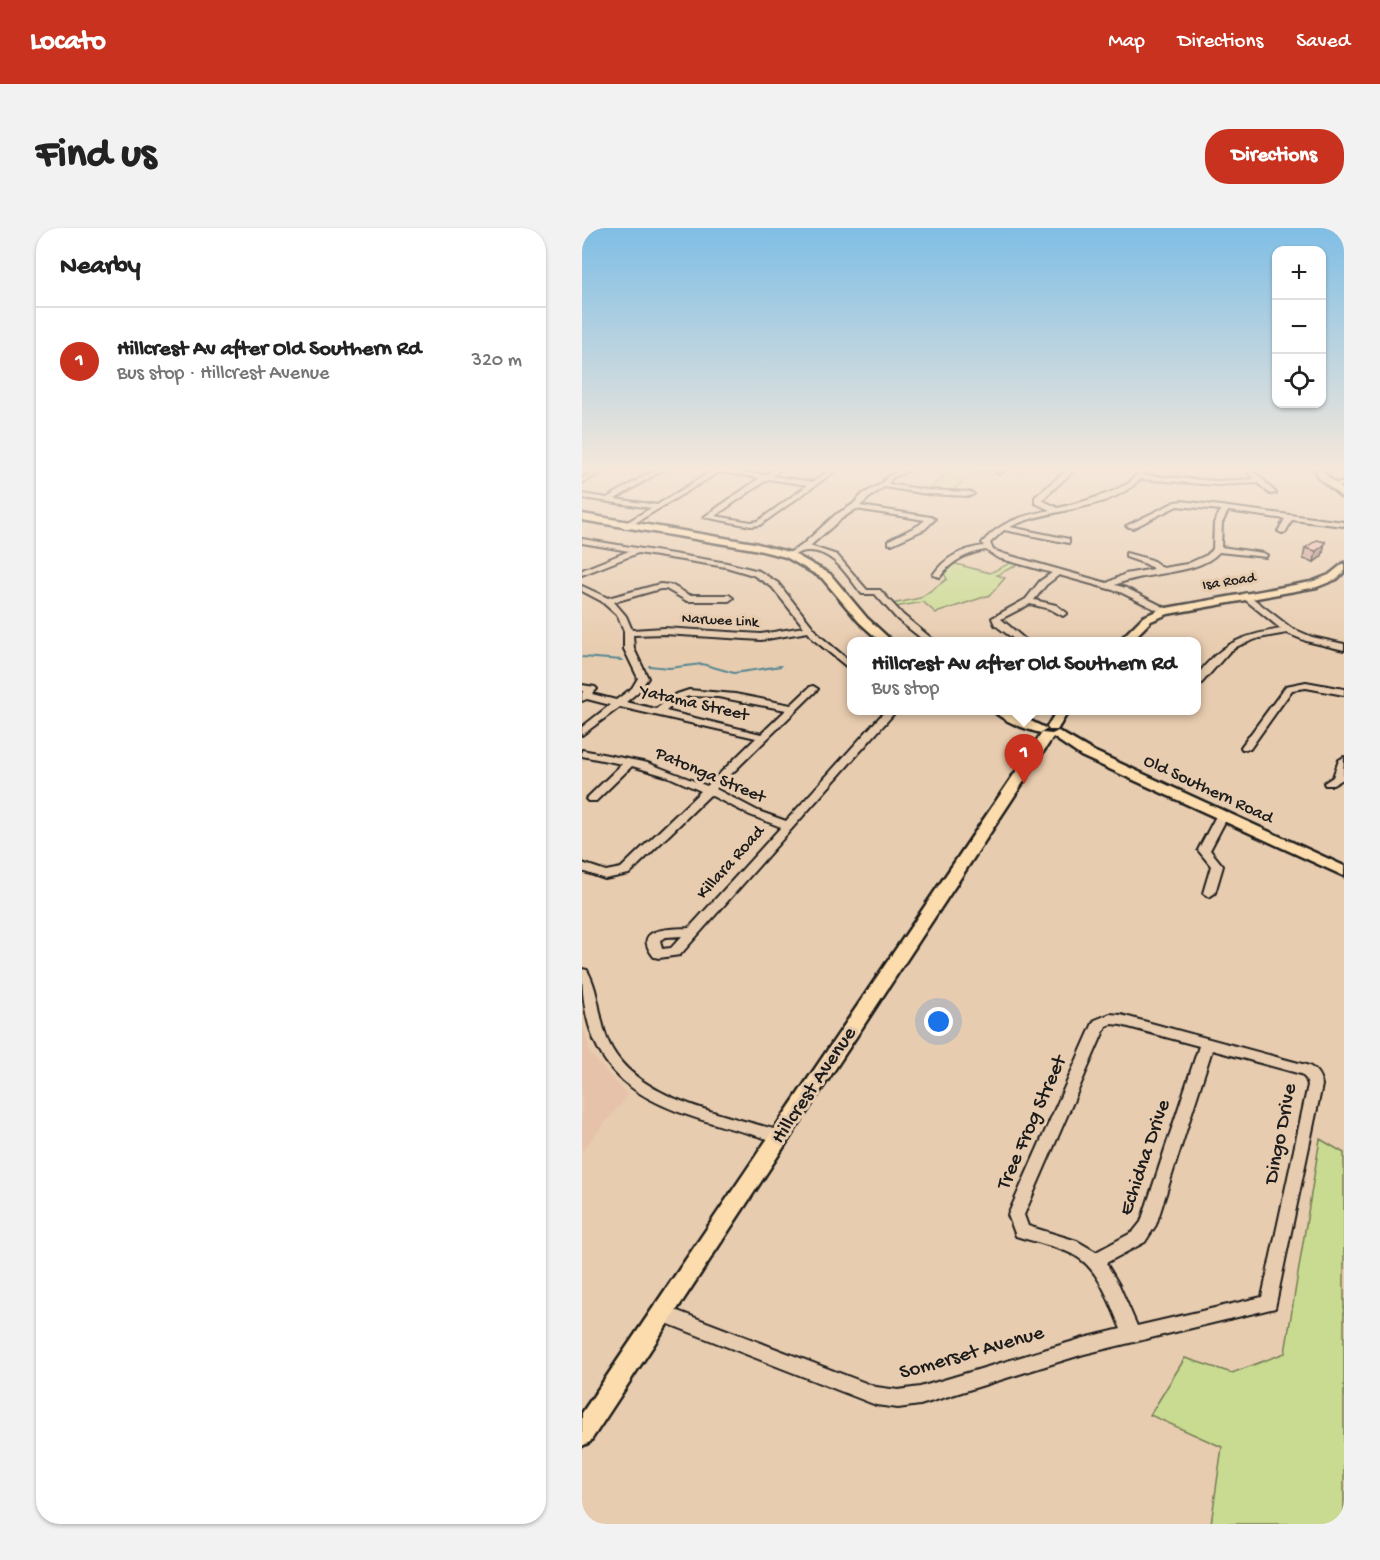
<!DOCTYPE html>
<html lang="en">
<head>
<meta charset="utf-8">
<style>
	body { margin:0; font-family:"Gochi Hand",sans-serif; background:#f2f2f2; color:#222 }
	.controls { position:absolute; right:18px; top:18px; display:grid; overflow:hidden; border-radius:12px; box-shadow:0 2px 4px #0004 }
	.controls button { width:54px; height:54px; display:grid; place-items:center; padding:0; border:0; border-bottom:2px solid #e0e0e0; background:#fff; color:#222; font:30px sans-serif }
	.you { position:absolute; left:357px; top:794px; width:21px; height:21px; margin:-15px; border:4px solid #fff; border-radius:50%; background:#1a73e8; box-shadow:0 0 0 9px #1a73e833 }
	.badge { display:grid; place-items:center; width:39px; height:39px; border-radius:50%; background:#c8321e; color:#fff; font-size:20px; font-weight:700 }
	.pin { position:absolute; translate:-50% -50px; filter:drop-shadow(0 2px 3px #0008) }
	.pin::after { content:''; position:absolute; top:32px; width:21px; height:18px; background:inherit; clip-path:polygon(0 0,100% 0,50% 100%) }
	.popup { position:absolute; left:265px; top:409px; width:354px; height:78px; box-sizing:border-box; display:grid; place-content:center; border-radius:12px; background:#fff; filter:drop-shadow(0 2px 4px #0005); font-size:20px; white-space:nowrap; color:#767676 }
	.popup b { font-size:22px; color:#222 }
	.popup::after { content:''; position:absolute; left:50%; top:100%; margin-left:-12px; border:12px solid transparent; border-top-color:#fff }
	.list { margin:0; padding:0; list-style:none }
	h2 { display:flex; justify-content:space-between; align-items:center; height:78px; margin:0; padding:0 24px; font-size:26px }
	h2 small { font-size:20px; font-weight:400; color:#767676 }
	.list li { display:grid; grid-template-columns:39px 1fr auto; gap:18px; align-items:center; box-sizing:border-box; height:108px; padding:0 24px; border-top:2px solid #e0e0e0 }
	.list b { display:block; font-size:22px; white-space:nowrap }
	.list p { margin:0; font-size:20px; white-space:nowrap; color:#767676 }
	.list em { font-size:20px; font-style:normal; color:#767676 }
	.icon { flex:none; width:33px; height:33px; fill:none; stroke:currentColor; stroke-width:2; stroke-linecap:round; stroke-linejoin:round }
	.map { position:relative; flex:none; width:762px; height:1296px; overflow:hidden; border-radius:24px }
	header { display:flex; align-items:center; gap:36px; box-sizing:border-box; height:84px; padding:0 30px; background:#c8321e; color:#fff }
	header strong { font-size:28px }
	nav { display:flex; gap:33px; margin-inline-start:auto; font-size:21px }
	.intro { display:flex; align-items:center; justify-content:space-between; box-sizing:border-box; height:144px; padding:0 36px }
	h1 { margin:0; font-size:42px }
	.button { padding:15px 27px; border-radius:24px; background:#c8321e; color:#fff; font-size:21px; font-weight:700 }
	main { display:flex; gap:36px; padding:0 36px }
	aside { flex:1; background:#fff; border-radius:24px; box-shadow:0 2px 4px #0004 }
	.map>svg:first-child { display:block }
	.built { fill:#e6c2ab }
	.green { fill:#c9db90; stroke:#727c56; stroke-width:1.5 }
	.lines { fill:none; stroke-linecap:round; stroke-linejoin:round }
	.stream { stroke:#598792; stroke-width:2 }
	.minor-casing { stroke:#1c1c1c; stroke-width:4 }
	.major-casing { stroke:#1c1c1c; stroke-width:5 }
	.minor { fill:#e8ccaf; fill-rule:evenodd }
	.major { fill:#fcdcac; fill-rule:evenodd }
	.wall { fill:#ce9b93; stroke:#1c1c1c; stroke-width:1.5 }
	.shaded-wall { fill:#a77e78; stroke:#1c1c1c; stroke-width:1.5 }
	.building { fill:#efb4ab; stroke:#1c1c1c; stroke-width:1.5 }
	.labels { text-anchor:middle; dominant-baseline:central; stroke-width:6; stroke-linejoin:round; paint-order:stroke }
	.far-street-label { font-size:15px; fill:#1c1c1c; stroke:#e8ccaf }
	.street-label { font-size:18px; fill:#1c1c1c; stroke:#e8ccaf }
	.near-street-label { font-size:21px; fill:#1c1c1c; stroke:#e8ccaf }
</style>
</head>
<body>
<header>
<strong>Locato</strong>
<nav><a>Map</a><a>Directions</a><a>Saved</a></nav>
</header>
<div class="intro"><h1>Find us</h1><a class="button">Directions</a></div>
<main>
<aside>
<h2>Nearby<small></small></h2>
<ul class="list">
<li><span class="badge">1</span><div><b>Hillcrest Av after Old Southern Rd</b><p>Bus stop · Hillcrest Avenue</p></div><em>320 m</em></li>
</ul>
</aside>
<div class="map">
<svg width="762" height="1296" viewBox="0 0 762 1296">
	<rect width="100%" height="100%" fill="#e8ccaf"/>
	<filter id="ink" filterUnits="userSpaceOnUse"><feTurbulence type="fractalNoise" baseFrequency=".0167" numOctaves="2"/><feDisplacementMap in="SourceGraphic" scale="12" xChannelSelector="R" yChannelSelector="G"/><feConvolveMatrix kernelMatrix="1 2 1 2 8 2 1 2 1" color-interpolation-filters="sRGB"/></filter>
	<g filter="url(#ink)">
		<!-- built -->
		<path class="built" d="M0 795 9 827 46 867 0 923Z"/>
		<!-- green -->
		<g class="green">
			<path d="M365 241 408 243 390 245 369 264 346 261 359 251Z"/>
			<path d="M370 335 408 345 428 335 435 337 415 347 423 350 408 367 354 385 341 374 313 379 310 376 338 370 365 351 361 344Z"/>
			<path d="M738 911 762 925V1296H629L640 1219 568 1187 603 1130 650 1145 703 1125Z"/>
		</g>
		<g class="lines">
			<!-- stream -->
			<g class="stream">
				<path d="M0 429 40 432"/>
				<path d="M67 438 87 440 120 436 152 445 199 438"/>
			</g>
			<defs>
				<g id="minor">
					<path d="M17 241H25L0 255V250Z"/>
					<path d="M74 241H82L33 271 75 277 133 241 183 247 191 241H199L190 248 231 254 249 241H256L178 297 169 298 122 289 178 250 137 244 45 300H42V296L69 280 0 270V266L25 270ZM186 251 226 257 176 293 169 294 133 288Z"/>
					<path d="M320 241H329L310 250 306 256 345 262 388 264 392 266 388 268 345 266 302 259 287 270 278 278 349 289 353 291 343 301 310 316H307V312L337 297 343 292 274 281 259 291 228 318 255 327 285 362H298L321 387 354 414H344L315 391 293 366H280C265 348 252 322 225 323 219 323 213 327 207 329L203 327 219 318 253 287 270 277 281 266 299 256 306 248Z"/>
					<path d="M417 241H424L417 246 414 244Z"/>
					<path d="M486 241H493L460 272 476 280 503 273 527 265 547 255 559 241H566L561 247 634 253 672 251 663 241H670L694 265 688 266 676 255 634 257 558 251C528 284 467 279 428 299L487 311V315L422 302 408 315 411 322 422 326 525 355 543 346 572 341 564 336 544 329V325L570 332 581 340 605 336 625 327 631 321 632 295 639 282 595 278 551 300 544 298 593 274 600 273 762 294V298L710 292 703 305H700L696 303 703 291 646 283 640 295 639 319 681 325 685 327 684 329 637 324C616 348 564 343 533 357L544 360 586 381V385L583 386 538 364 477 347 464 357 452 372 474 377 485 385 481 388 468 381 448 376 419 391 446 414H436L413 397 410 390 444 371 458 353 470 345 416 330 404 322C385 325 369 333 358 349L351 347C363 329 380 321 402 318L400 315C418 293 441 288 468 282L453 275V269Z"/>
					<path d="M762 254V258L749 259 746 257Z"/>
					<path d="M0 311 145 335 177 343 196 355 238 408 270 435V443L232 412 226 404 179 412 82 406 51 407 52 421 66 450 56 464 44 474 74 481 92 467 107 462 153 466 209 477 228 459 231 458 236 461 134 561 176 583 204 593 304 482H315L98 727 77 730 72 729C48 699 88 701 107 700L199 599 168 587 128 567 47 646 23 651 0 643V635L24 643 39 640 119 563 87 549 50 538 14 573H6L4 571 6 569 40 536 0 528V522L66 535 125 558 174 510 38 479 0 507V499L28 477 5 471 0 473V465L2 463H0V457L13 459 15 461 10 466 34 472 50 460 56 450 42 421V403L36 388 19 373 0 363V358L26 370 78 356 89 357 107 367H147L151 370 147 373H105L84 361H78L32 374 44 388 50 402 82 400 179 406 222 399 190 359 171 347 144 339 56 325 0 347V342L47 323 0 315ZM107 468 136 469 204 482 179 506 84 483 98 471ZM100 708 89 720 80 721 78 712 84 709Z"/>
					<path d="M664 365 709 400 730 409 762 416V422L724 413 705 405 677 410 656 418 647 424 617 458 614 459V449C639 415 659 408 699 401L661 370V366Z"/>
					<path d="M724 454 762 461V467L724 460 710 462 668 521H660L659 519 704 458Z"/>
					<path d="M762 529 761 551 751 557H743L742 555 751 549 757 532Z"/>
					<path d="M640 585 646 588 628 622 641 638 633 665 627 669 621 665 629 638 616 622 634 588Z"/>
					<path d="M0 741 5 742C19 766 16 797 30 821 61 875 150 887 204 905L207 909 204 913 199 915C94 882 0 877 0 741Z"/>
					<path d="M528 786 539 787 724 837C734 840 738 847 740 857L693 1080 502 1126 338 1177 316 1180 294 1177 74 1091 71 1085 74 1079 80 1077 294 1159 316 1162 338 1159 502 1110 539 1101C528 1076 518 1041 492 1027 474 1018 453 1014 434 1008L426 987 511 795 513 792ZM529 796 539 797 617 818 559 994 551 1004 514 1024 495 1013 446 998 442 987 524 798ZM630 822 719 846 724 851 726 857 680 1069 555 1098 537 1057 524 1035 563 1014 574 997Z"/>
				</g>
				<g id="major">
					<path d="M734 241H742L743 246 762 263V271L736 249Z"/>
					<path d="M0 286 172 315 210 325 248 346 285 390 311 414H299L277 394 240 350 204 329 172 321 0 292Z"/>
					<path d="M762 335V344L755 351 735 359 586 386 569 393 548 414H536L561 389 579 381 729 354 747 347Z"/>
					<path d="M410 482H426L465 501 459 505C443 501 423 494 410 482Z"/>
					<path d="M475 482H487L475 502H467L465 499Z"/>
					<path d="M476 503 509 522 762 638V648L499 528 471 509 8 1214 0 1218V1185L460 505 470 506Z"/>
				</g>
			</defs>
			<!-- minor casing -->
			<use href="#minor" class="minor-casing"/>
			<!-- major casing -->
			<use href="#major" class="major-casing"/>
			<!-- minor -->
			<use href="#minor" class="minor"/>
			<!-- major -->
			<use href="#major" class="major"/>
		</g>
		<!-- wall -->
		<path class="wall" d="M723 320 741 325 739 329 732 334 721 331Z"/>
		<!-- shaded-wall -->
		<path class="shaded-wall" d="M743 314 741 325 739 329 732 334 734 323Z"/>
		<!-- building -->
		<path class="building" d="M735 312 743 314 741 318 734 323 723 320Z"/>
	</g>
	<!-- sky -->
	<linearGradient id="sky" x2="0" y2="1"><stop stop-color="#7fbee5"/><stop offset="0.57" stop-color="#f5e8db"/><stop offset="1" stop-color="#f5e8db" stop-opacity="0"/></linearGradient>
	<rect width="762" height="422" fill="url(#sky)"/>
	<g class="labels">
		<!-- far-street labels -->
		<g class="far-street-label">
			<text transform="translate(647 354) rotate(-9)">Isa Road</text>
			<text transform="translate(138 393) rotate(3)">Narwee Link</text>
		</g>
		<!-- street labels -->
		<g class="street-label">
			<text transform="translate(112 476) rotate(13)">Yatama Street</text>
			<text transform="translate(128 548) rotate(23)">Patonga Street</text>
			<text transform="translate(626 562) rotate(25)">Old Southern Road</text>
			<text transform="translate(149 635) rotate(-48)">Killara Road</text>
		</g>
		<!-- near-street labels -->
		<g class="near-street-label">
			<text transform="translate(233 858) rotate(-56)">Hillcrest Avenue</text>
			<text transform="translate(451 895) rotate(-66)">Tree Frog Street</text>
			<text transform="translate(700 906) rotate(-79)">Dingo Drive</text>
			<text transform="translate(564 930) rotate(-71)">Echidna Drive</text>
			<text transform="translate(390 1126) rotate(-16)">Somerset Avenue</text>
		</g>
	</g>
</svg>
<div class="controls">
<button>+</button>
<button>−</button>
<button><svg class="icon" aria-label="locate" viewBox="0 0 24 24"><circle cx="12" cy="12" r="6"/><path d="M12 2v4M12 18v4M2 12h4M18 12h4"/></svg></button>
</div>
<div class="you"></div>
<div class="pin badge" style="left:442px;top:556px">1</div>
<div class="popup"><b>Hillcrest Av after Old Southern Rd</b>Bus stop</div>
</div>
</main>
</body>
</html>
